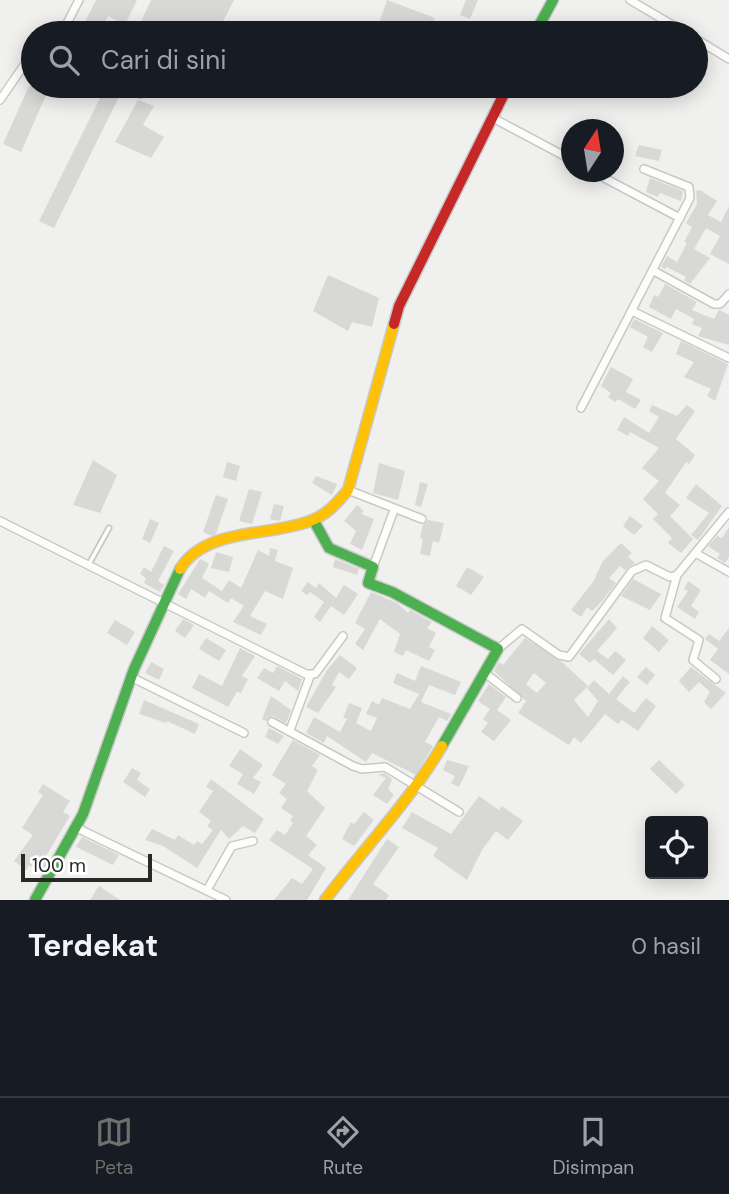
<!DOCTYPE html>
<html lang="id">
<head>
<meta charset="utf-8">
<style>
	body { margin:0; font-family:"DM Sans",sans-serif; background:#20242c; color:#f1f3f6 }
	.controls { position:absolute; right:21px; bottom:21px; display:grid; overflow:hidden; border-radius:7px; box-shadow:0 4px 18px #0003 }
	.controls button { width:63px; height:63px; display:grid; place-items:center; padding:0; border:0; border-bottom:2px solid #363941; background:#171b24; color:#f1f3f6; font:35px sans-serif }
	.compass { position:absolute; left:561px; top:119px; width:63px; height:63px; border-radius:50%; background:#171b24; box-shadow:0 4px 18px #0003; rotate:12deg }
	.scale { position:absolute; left:21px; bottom:18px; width:131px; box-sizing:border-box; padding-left:7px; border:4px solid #292928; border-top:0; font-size:19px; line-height:24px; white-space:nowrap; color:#292928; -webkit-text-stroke:5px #fff; paint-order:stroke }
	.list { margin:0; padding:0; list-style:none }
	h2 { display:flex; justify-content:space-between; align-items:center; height:91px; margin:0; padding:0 28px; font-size:30px }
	h2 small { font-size:23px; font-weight:400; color:#9ea1a6 }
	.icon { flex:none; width:38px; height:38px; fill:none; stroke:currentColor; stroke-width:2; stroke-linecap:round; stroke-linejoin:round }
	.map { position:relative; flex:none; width:729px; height:900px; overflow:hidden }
	.search { position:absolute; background:#171b24; box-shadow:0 4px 18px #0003; left:21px; right:21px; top:21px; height:77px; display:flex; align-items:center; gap:18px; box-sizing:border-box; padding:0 24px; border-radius:38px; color:#9ea1a6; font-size:26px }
	.sheet { height:196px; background:#171b24 }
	nav { display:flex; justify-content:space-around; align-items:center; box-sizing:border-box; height:98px; border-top:2px solid #363941; background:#171b24; font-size:19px; color:#9ea1a6 }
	nav a { display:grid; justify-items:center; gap:4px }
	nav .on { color:#6f6f6d }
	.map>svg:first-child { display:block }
	.building { fill:#d8d8d6; fill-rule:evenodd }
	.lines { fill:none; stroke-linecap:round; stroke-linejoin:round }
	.lane-casing { stroke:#c8c9c7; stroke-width:7 }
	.street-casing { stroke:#c8c9c7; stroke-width:10 }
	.fast-casing { stroke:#c8c9c7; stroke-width:13 }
	.slow-casing { stroke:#c8c9c7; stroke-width:13 }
	.jam-casing { stroke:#c8c9c7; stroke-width:13 }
	.lane { stroke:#fdfdfc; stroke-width:3.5 }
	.street { stroke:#fdfdfc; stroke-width:7 }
	.fast { stroke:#4caf50; stroke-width:10 }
	.slow { stroke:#ffc107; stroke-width:10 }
	.jam { stroke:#c62828; stroke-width:10 }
</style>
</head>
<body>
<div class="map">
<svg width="729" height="900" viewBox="0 0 729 900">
	<rect width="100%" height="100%" fill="#f0f1ee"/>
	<!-- building -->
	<g class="building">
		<path d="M96 0H137L125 25 108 16 101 30 85 22Z"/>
		<path d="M151 0H234L217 33H136Z"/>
		<path d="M387 0 435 18 432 24 456 33 376 32Z"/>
		<path d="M466 0H478L470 19 460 15Z"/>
		<path d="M29 86H50L21 152 3 144Z"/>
		<path d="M105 88 120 95 54 228 39 221Z"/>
		<path d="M138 100 154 106 143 125 164 137 151 158 115 142Z"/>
		<path d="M639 145 662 150 659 161 635 156Z"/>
		<path d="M650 178 683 191 681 201 660 193 658 197 646 192Z"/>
		<path d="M700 190 717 201 708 215 721 222 729 206V264L710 254 720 236 706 228 694 249 710 258 690 284 684 280 686 277 667 267 665 269 661 267 667 256 677 262 687 243 684 242 692 227 686 223 697 204 696 191Z"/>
		<path d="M328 275 379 298 372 327 352 322 348 331 313 311Z"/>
		<path d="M665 284 697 302 692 310 714 319 719 310 729 315V345L698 336 702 328 692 324 694 319 676 309 671 319 649 307 654 295 658 297Z"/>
		<path d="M634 319 663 333 652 352 643 347 648 337 630 327Z"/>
		<path d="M681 341 728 364 715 401 707 396 711 389 684 377 694 362 676 354Z"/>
		<path d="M611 367 633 379 626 392 641 400 635 409 618 399 615 402 608 397 611 393 601 386Z"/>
		<path d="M652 405 677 416 687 405 695 411 676 439 695 455 689 464 686 462 665 493 680 505 670 516 693 539 681 553 668 543 672 538 653 519 658 514 643 499 659 481 642 468 659 448 630 432 628 436 617 430 624 417 649 433 659 417 649 411Z"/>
		<path d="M93 460 117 475 100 513 73 505Z"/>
		<path d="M227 462 240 466 236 481 223 477Z"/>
		<path d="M379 463 405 471 398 500 373 493Z"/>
		<path d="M316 476 337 484 332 495 312 483Z"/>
		<path d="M420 482 428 484 421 507 415 505Z"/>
		<path d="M696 484 722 506 698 540 691 535 709 513 686 498Z"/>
		<path d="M249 489 262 492 252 524 239 521Z"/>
		<path d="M216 495 228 499 216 534 212 536 203 532Z"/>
		<path d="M274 504 284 506 280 521 270 519Z"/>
		<path d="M357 505 364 511 361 514 374 519 362 550 350 544 356 531 344 521Z"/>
		<path d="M630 516 643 526 634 535 623 526Z"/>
		<path d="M150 519 159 523 150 543 142 539Z"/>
		<path d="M428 520 444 523 439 543 433 541 430 556 420 554 423 539 420 538 423 525Z"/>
		<path d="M729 527V557L725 563 717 558 720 554 708 546 717 536 722 538Z"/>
		<path d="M621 543 632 553 628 557 635 563 625 570 620 566 609 578 616 583 603 600 592 611 587 607 581 617 571 610 593 582 603 561Z"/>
		<path d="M164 546 174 551 158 581 164 585 160 592 144 583 146 578 140 574 144 567 151 572Z"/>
		<path d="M270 548 278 550 275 561 293 568 283 599 265 591 250 616 267 624 261 635 233 622 244 606 231 598 228 603 209 591 205 598 191 589 186 599 178 594 200 559 209 564 202 578 222 591 229 580 241 588 258 550 269 556Z"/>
		<path d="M216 552 233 557 229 572 211 568Z"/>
		<path d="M335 559 359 569 357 575 333 567Z"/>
		<path d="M467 567 484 577 471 595 456 586Z"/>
		<path d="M633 579 661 594 650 610 621 596Z"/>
		<path d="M688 581 701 590 691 606 699 612 695 619 677 607 688 591 684 589Z"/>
		<path d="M308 582 316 588 319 583 336 598 344 585 358 594 344 615 331 606 320 622 314 617 324 602 310 592 307 595 301 591Z"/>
		<path d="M371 592 397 603 408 613 410 610 432 622 427 628 436 633 429 647 435 650 429 661 406 650 403 656 394 652 400 634 380 619 363 650 355 644 365 629 355 623Z"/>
		<path d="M183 619 194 625 185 638 175 631Z"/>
		<path d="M609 619 617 628 597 651 608 659 615 651 626 660 613 675 594 659 590 663 579 654Z"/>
		<path d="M115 620 135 632 127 645 107 633Z"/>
		<path d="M652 626 669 640 659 652 643 638Z"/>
		<path d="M729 628V674L710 660 718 649 705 639 709 634 719 641Z"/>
		<path d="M206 638 226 650 219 661 199 649Z"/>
		<path d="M525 638 562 662 588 686 574 700 588 717 598 701 587 688 594 680 609 694 623 676 630 682 616 699 634 713 646 698 656 706 638 731 622 720 618 724 605 714 581 743 574 737 569 745 518 713 526 701 494 671 499 662 503 665ZM534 673 546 683 537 693 526 684Z"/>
		<path d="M240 648 255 656 242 676 248 679 241 693 237 692 228 707 192 688 199 674 222 686Z"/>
		<path d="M340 655 357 668 349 679 339 672 332 685 336 687 318 713 306 707 327 670Z"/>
		<path d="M151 662 164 669 159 680 145 673Z"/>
		<path d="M277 666 302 679 298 691 285 681 279 691 257 678 264 668 273 673Z"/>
		<path d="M421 666 461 682 455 695 429 685 421 702 451 714 447 721 439 717 425 742 433 746 416 775 372 753 366 762 327 736 324 743 306 733 314 717 340 732 347 719 343 718 349 703 362 708 356 723 371 731 377 718 366 714 372 701 379 705 382 698 410 709 419 694 393 683 397 673 415 681Z"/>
		<path d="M646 667 655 675 647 685 637 677Z"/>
		<path d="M691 667 726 693 711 709 704 702 710 692 699 682 689 692 679 681Z"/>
		<path d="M489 684 506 697 497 710 511 720 494 741 481 732 488 723 483 719 490 709 478 701Z"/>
		<path d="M271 696 291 710 286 723 273 716 266 721 262 719Z"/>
		<path d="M144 700 199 724 195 734 167 721 166 723 139 714Z"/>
		<path d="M269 728 284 736 278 744 265 737Z"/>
		<path d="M293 740 320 755 312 766 318 770 307 791 325 808 306 836 317 845 308 855 326 868 307 900H274L292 878 302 884 313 869 269 840 277 830 285 835 293 823 290 821 293 816 281 808 287 799 279 793 286 784 272 775Z"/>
		<path d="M240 749 263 765 253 778 261 782 254 794 237 784 243 774 229 766Z"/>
		<path d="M447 760 469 766 459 787 451 783 455 776 443 770Z"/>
		<path d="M659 760 685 785 676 794 650 769Z"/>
		<path d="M132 768 141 773 137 780 150 789 145 797 123 782Z"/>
		<path d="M384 773 392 779 388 789 394 795 387 804 373 795 386 778 378 775Z"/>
		<path d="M211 779 264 819 255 833 243 826 229 839 221 830 197 868 163 846 145 840 152 829 175 840 178 835 194 845 197 841 202 844 213 830 207 826 211 821 199 812 213 791 206 787Z"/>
		<path d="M43 784 70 801 63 812 70 816 46 856 51 859 42 873 29 865 26 870 14 861 33 835 22 828 43 795 38 792Z"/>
		<path d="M479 796 499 810 502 806 523 821 508 840 496 831 482 850 467 880 433 856 438 848 402 828 412 812 451 834Z"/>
		<path d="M364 812 374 820 354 846 342 839 351 822 354 824Z"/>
		<path d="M82 837 119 855 113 865 76 847Z"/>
		<path d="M387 839 399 847 373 884 389 895 386 900H348Z"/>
		<path d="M99 886 120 900H90Z"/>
	</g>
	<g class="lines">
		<defs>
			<path id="lane" d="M89 564 109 528"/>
			<g id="street">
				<path d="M630 0 686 33"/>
				<path d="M62 33 79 0"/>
				<path d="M696 39 729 59"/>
				<path d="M121 86 140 94"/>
				<path d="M0 100 33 52"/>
				<path d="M491 117 572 160"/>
				<path d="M593 172 680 218"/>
				<path d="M654 271 714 304H720L729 294"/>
				<path d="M632 311 729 358"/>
				<path d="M581 408 690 198 689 187 644 169"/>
				<path d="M348 490 422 519"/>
				<path d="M0 521 306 674H315L343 636"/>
				<path d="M697 554 729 572"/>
				<path d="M373 567 394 510"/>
				<path d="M677 575 665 618 699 640 693 660 716 679"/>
				<path d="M498 649 522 629 559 655 569 657 632 571 646 565 670 577 677 575 729 512"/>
				<path d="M485 673 517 698"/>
				<path d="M131 677 244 733"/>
				<path d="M272 722 353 766 362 769 385 767 459 812"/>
				<path d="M290 730 310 676"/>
				<path d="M77 828 226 900"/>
				<path d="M207 890 232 846 253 841"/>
			</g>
			<g id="fast">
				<path d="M535 33 553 0"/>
				<path d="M314 521 329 548 373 567 368 583 392 592 498 649 442 746"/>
				<path d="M35 900 83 814 134 669 180 569"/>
			</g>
			<g id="slow">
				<path d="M180 569C206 527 269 537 310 521 327 515 337 503 348 490L394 324"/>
				<path d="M325 900C364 848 409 802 442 746"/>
			</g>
			<path id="jam" d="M394 324 399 306 508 86"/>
		</defs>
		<!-- lane casing -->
		<use href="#lane" class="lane-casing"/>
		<!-- street casing -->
		<use href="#street" class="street-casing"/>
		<!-- fast casing -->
		<use href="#fast" class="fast-casing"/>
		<!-- slow casing -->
		<use href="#slow" class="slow-casing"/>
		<!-- jam casing -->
		<use href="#jam" class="jam-casing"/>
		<!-- lane -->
		<use href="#lane" class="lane"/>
		<!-- street -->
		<use href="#street" class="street"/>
		<!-- fast -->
		<use href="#fast" class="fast"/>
		<!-- slow -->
		<use href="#slow" class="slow"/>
		<!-- jam -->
		<use href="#jam" class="jam"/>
	</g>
</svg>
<div class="controls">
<button><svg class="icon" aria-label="locate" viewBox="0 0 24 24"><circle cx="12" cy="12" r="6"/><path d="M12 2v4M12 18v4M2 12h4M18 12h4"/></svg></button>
</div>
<svg class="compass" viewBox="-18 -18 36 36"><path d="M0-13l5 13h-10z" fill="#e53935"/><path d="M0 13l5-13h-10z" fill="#9ea1a6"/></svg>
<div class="scale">100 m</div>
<div class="search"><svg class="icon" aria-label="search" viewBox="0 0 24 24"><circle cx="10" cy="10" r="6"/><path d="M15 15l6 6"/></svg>Cari di sini</div>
</div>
<section class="sheet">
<h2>Terdekat<small>0 hasil</small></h2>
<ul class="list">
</ul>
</section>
<nav>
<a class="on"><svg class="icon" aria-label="map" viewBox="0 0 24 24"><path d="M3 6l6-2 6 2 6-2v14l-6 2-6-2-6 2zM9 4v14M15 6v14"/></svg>Peta</a>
<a><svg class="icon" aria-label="directions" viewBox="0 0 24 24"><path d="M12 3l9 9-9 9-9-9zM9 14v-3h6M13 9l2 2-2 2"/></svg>Rute</a>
<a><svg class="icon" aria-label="saved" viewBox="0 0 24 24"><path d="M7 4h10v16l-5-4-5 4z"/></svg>Disimpan</a>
</nav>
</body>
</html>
